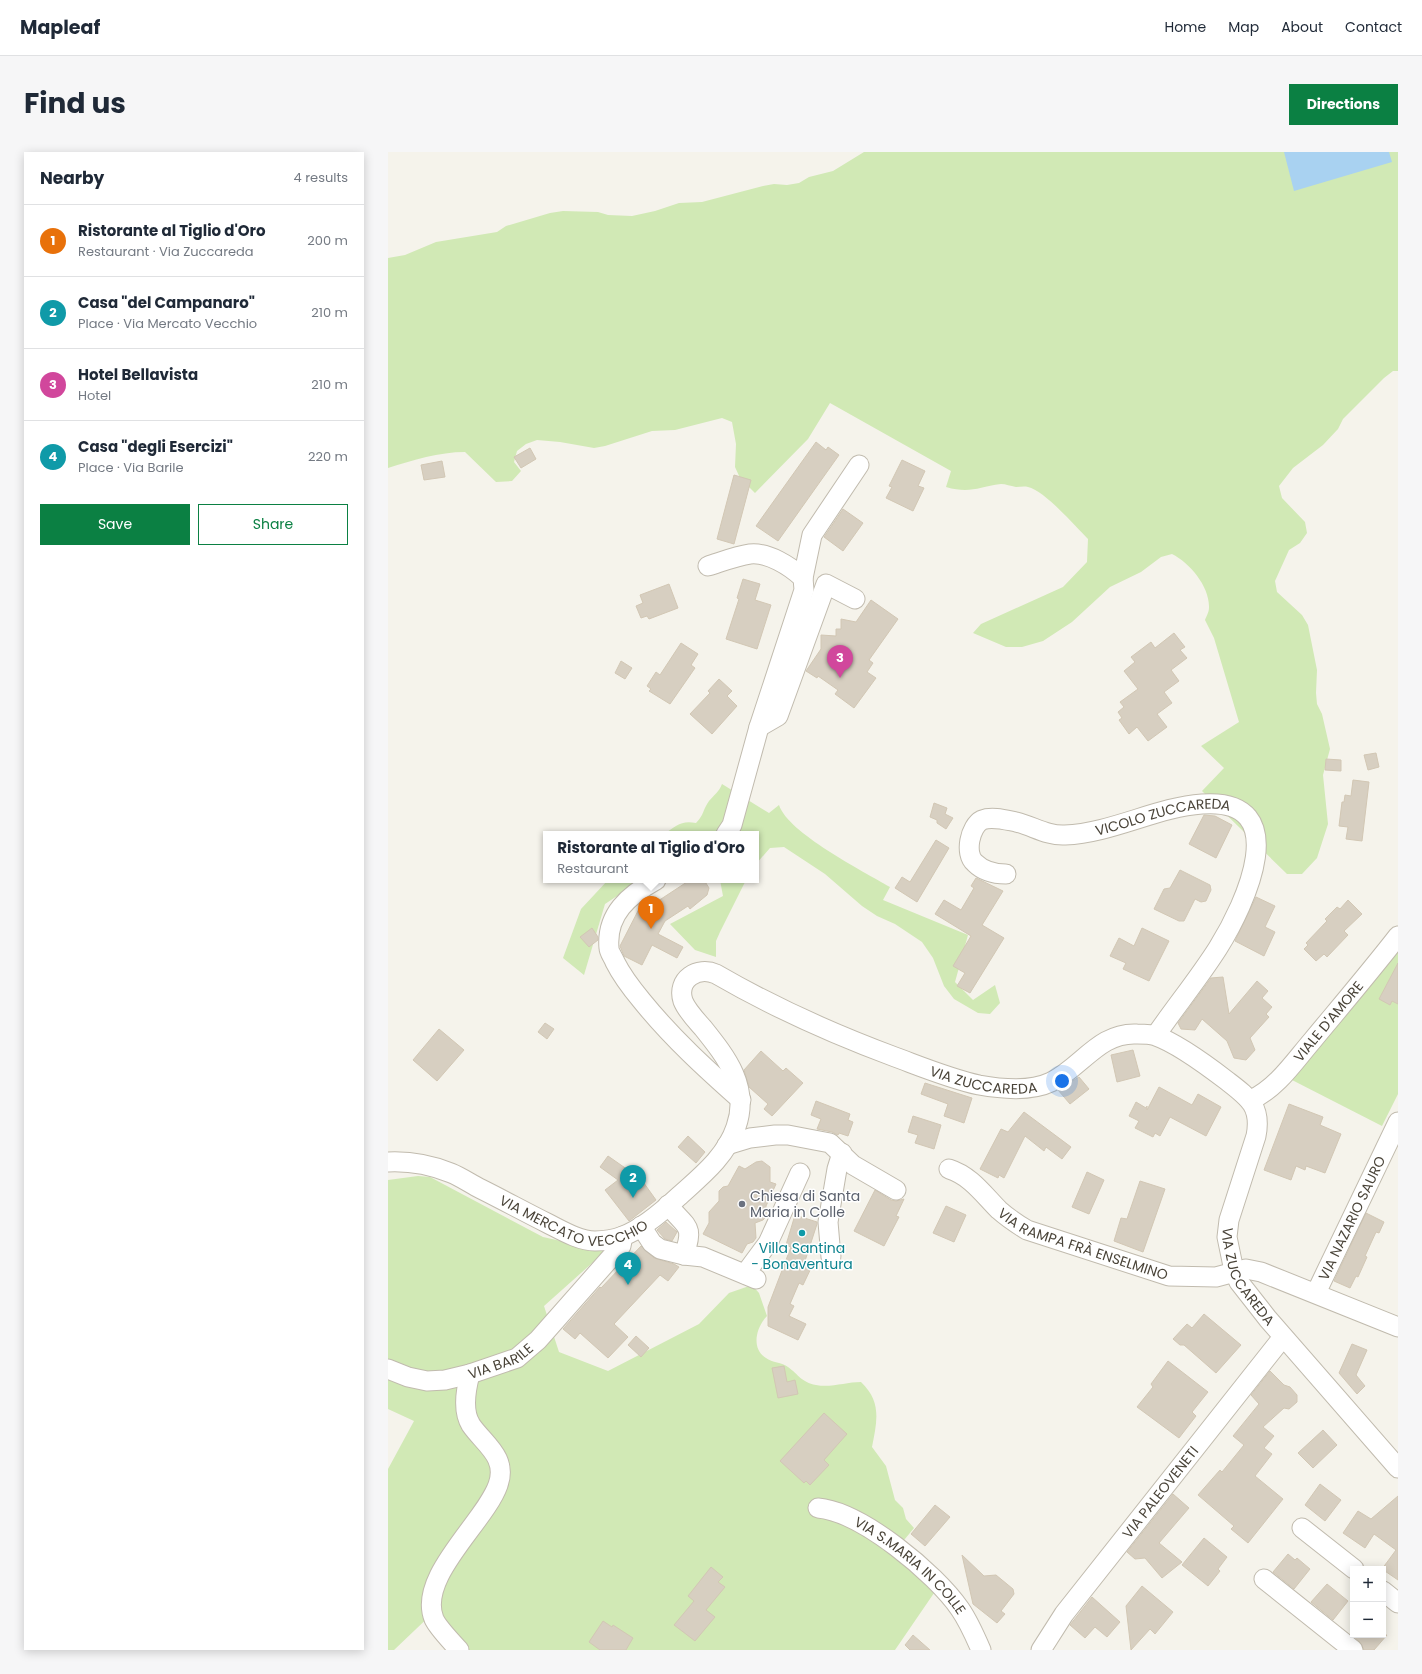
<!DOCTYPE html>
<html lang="en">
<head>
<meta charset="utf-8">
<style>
	body { margin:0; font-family:Poppins,sans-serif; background:#f6f6f7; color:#1f2937 }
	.controls { position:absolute; right:12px; bottom:12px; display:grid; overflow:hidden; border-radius:0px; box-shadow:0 2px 10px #0003 }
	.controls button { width:36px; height:36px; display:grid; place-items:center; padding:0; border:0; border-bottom:1px solid #e0e1e3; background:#fff; color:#1f2937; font:20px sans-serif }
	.you { position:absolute; left:674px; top:929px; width:14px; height:14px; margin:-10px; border:3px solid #fff; border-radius:50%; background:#1a73e8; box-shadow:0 0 0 6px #1a73e833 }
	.badge { display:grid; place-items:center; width:26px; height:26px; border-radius:50%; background:#0b8043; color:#fff; font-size:13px; font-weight:700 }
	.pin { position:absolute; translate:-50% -33px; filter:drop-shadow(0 1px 2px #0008) }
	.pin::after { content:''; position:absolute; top:21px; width:14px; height:12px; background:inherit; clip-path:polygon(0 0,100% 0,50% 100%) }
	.popup { position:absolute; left:155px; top:679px; width:216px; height:52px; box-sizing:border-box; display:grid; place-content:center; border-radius:0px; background:#fff; filter:drop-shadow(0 1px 3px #0005); font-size:13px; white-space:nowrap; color:#747a83 }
	.popup b { font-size:15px; color:#1f2937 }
	.popup::after { content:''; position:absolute; left:50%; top:100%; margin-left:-8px; border:8px solid transparent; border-top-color:#fff }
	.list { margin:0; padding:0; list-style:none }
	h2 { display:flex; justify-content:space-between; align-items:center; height:52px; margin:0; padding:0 16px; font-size:17px }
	h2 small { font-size:13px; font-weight:400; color:#747a83 }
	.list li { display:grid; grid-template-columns:26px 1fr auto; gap:12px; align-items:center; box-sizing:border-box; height:72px; padding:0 16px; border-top:1px solid #e0e1e3 }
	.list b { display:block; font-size:15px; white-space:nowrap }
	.list p { margin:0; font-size:13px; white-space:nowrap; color:#747a83 }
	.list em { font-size:13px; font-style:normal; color:#747a83 }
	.actions { display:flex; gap:8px; padding:12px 16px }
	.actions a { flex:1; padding:9px 0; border:1px solid #0b8043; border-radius:0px; text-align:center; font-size:14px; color:#0b8043 }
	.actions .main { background:#0b8043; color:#fff }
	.map { position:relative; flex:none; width:1010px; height:1498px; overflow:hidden; border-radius:0px }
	header { display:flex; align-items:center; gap:24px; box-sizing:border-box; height:56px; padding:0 20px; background:#fff; border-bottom:1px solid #e0e1e3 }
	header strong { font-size:19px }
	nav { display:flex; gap:22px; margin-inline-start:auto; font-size:14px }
	.intro { display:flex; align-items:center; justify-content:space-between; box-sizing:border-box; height:96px; padding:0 24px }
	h1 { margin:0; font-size:28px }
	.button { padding:10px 18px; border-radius:0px; background:#0b8043; color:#fff; font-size:14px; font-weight:700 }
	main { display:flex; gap:24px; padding:0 24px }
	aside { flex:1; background:#fff; border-radius:0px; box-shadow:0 2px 10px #0003 }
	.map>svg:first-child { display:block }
	.green { fill:#d1e9b5 }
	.water { fill:#a9d2f1 }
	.building { fill:#d7cfc1; stroke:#d2c7b4 }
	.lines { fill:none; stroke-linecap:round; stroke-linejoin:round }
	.minor-casing { stroke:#c1bbae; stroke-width:21 }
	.minor { stroke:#fff; stroke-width:19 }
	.worship-dot { fill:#6b7280; stroke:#fff; stroke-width:1.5 }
	.culture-dot { fill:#0f9aa8; stroke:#fff; stroke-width:1.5 }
	.labels { text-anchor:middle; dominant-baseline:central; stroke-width:3; stroke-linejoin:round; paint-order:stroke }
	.street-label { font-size:14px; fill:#4a4439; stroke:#fff }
	.worship-label { font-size:14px; fill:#5b616d; stroke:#fff; text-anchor:start }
	.culture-label { font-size:14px; fill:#0d838f; stroke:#fff }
</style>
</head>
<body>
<header>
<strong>Mapleaf</strong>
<nav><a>Home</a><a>Map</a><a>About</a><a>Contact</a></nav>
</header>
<div class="intro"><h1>Find us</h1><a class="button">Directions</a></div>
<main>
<aside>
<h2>Nearby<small>4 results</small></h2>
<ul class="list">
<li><span class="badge" style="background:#e8710a">1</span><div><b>Ristorante al Tiglio d'Oro</b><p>Restaurant · Via Zuccareda</p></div><em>200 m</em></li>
<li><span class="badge" style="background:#0f9aa8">2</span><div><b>Casa &quot;del Campanaro&quot;</b><p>Place · Via Mercato Vecchio</p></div><em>210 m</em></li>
<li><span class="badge" style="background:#d1479c">3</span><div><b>Hotel Bellavista</b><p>Hotel</p></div><em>210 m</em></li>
<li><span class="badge" style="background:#0f9aa8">4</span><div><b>Casa &quot;degli Esercizi&quot;</b><p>Place · Via Barile</p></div><em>220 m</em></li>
</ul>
<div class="actions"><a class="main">Save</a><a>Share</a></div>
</aside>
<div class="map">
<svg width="1010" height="1498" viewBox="0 0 1010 1498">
	<rect width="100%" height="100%" fill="#f5f3eb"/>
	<!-- green -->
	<g class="green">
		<path d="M476 0H1010V219H1005L996 226 955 267 950 277 935 293 905 316 891 334 894 346 917 370 919 381 912 391 901 398 887 429 889 440 914 463 920 473 929 518 928 541 929 552 934 562 942 597 935 623 940 672 929 706 914 722H899L814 639 836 616 813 594 851 570 826 486 817 468C818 465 821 460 821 456 822 435 802 411 784 402L773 405 753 420 722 435 684 470 655 489 634 495H618L585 481 593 472 675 435 699 410 700 387C688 375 656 338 640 335 636 334 632 335 628 335 622 334 618 332 613 332 590 335 582 342 558 335L563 319 442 251 420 287 367 341 352 326 347 315 348 292 344 270 334 266 287 278 264 279 217 294 206 296 172 290 149 288 138 292 129 299 126 310 133 319 124 329 108 330 77 300C51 300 25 308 0 316V106L17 103 48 90 109 80 118 74 162 61 175 59 210 60 220 63 244 64 267 59 291 51 314 50 375 34 386 32 399 33 411 31 421 25 445 19Z"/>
		<path d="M334 632 381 661 391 653C400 681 475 719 502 735L495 748 580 783 567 830 585 848 607 833 612 851 602 862 590 861 566 847 556 834 545 806 534 790 507 772 489 764 474 754 437 722 396 695 382 696 368 712V682H276C288 674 293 668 308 671 316 663 315 657 321 649 326 643 331 640 334 632Z"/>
		<path d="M220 728H253L217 752 196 823 175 806 193 757Z"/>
		<path d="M332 728H358L332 780 328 789V805L307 798 282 772 335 744Z"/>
		<path d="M1010 797V942L994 974 904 928Z"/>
		<path d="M30 1024 42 1025 155 1085 209 1097 221 1096 156 1154 171 1200 220 1219 311 1172 341 1141 364 1133 371 1141 379 1164C369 1174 362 1196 378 1206 384 1211 394 1210 400 1215 411 1223 413 1230 428 1233 443 1236 458 1230 473 1230 494 1250 489 1269 484 1295L498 1314 507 1348 515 1356 518 1367 526 1376 512 1393 557 1425 507 1498H59L49 1488 56 1480 48 1458 6 1498H0V1317L26 1269 0 1257V1028Z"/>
	</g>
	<!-- water -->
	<path class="water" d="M896 0H1001L1004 10 906 39Z"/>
	<!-- building -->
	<g class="building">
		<path d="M428 290 438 298 440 295 451 303 390 389 368 374Z"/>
		<path d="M142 296 148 307 133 316 126 305Z"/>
		<path d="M514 308 537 319 530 334 536 336 525 359 498 346 504 335 501 334Z"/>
		<path d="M54 309 57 325 36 328 33 313Z"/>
		<path d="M346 323 363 328 346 392 329 387Z"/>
		<path d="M455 357 475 371 455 399 436 385Z"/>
		<path d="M355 427 372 432 367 448 383 453 369 497 338 487 351 447 349 446Z"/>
		<path d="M281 432 290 456 261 467 259 464 253 466 248 454 255 451 252 443Z"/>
		<path d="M483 448 510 467 481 508 485 511 479 520 488 526 466 556 447 542 450 538 430 524 429 526 418 519 433 497V483L448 484V477H453V467L468 470Z"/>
		<path d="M786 481 797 495 792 498 799 506 783 518 791 529 776 540 784 551 769 562 779 575 760 589 749 575 741 582 731 568 734 566 730 560 736 555 732 550 750 537 736 519 747 510 743 505 763 490 767 496Z"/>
		<path d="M293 491 310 502 303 513 307 516 282 552 261 539 263 537 259 534 268 520 272 523Z"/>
		<path d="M233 509 244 516 237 527 227 521Z"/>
		<path d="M331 527 344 539 339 544 349 554 324 582 302 562 322 541 320 539Z"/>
		<path d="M988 601 991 615 980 618 976 603Z"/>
		<path d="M938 607 953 608V619L937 618Z"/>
		<path d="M965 628 981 630 974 689 958 687 960 675 951 674 954 650H956L957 643 963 644Z"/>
		<path d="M546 651 559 656 557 662 565 666 558 677 549 671V668L542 665Z"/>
		<path d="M816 663 827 664 844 673 828 706 801 692Z"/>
		<path d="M548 688 561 696 529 750 507 736 514 725 522 730Z"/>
		<path d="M792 718 822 733 823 738 818 749 813 750 807 747 796 769H791L766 757 776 737 782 736Z"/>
		<path d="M588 726 615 739 594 773 616 786 582 841 569 834 577 821 565 814 583 784 547 762 556 748 573 758 586 736 583 734Z"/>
		<path d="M302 728H316L321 736 319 743 302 757 300 754 277 769 270 782 295 795 289 806 264 793 254 813 236 804 232 794 252 755H258L260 750 268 745 270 749Z"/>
		<path d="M868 745 887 754 877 775 887 780 876 804 847 789Z"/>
		<path d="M960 748 974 762 956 779 960 783 939 805 936 802 928 809 916 797 920 793 918 791 939 769 937 767 949 755 952 757Z"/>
		<path d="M204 776 210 785V788L201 795 192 785Z"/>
		<path d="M754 776 781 789 761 829 735 817 738 811 722 804 731 786 746 794Z"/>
		<path d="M1010 811V852L1004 849 1002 853 991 847Z"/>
		<path d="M835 825 841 862 869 829 880 839 874 846 884 855 878 862 881 865 862 886 867 898 858 908 846 906 839 889 814 867 807 878 793 877 790 871 823 826Z"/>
		<path d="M157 871 166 877 159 887 150 880Z"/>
		<path d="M51 877 76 898 49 929 25 908Z"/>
		<path d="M745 898 752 924 729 930 723 903Z"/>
		<path d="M373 899 395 919 398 916 415 931 384 964 376 957 380 952 361 935 356 918Z"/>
		<path d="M691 925 701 937 682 952 670 938Z"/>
		<path d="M537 931 584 946 576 971 556 964 560 952 533 942Z"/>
		<path d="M771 935 804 953 810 942 833 955 818 984 782 965 772 984 767 981 765 985 747 976 751 969 741 964 748 950 758 956 759 954V958Z"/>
		<path d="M428 949 462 962 460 968 465 970 460 984 451 981 450 983 444 980 429 977 433 967 423 963Z"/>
		<path d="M901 952 935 965 932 973 953 982 937 1021 918 1014 917 1018 908 1014 903 1028 876 1018Z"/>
		<path d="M636 960 683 995 674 1007 658 995 656 999 637 984 616 1026 611 1023 610 1026 592 1017 613 977 620 980Z"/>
		<path d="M525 964 553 973 546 997 527 991 530 983 520 980Z"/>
		<path d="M300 984 317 1000 308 1011 290 995Z"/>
		<path d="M220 1004 253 1027 268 1048 241 1069 217 1038 230 1028 212 1015Z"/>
		<path d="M374 1009 382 1015V1030L388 1032 378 1054V1065L375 1068 367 1071 368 1086 365 1090 359 1092 354 1101 315 1082 321 1071V1060L331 1049V1039L335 1035 340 1034 351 1014 357 1017 368 1010Z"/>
		<path d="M699 1020 716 1028 701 1062 684 1055Z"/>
		<path d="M752 1029 777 1037 755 1100 726 1089 733 1066 739 1067Z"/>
		<path d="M487 1038 503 1048 508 1049 516 1047 508 1064 511 1065 496 1094 466 1079Z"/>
		<path d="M558 1054 578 1063 566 1090 545 1081Z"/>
		<path d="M978 1061 996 1070 991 1081 988 1080 977 1104 979 1105 970 1125 968 1124 962 1136 946 1129Z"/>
		<path d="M407 1063 429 1070V1072L417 1109 425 1112 415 1133 411 1131 402 1152 406 1154 401 1164 418 1172 410 1188 380 1174V1155L403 1095 398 1093Z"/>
		<path d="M278 1070 289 1080 284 1089 277 1087 269 1078Z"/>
		<path d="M253 1094 266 1106 286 1112 291 1115 280 1129 272 1123 226 1172 240 1185 220 1206 192 1181 187 1187 175 1177 212 1135 213 1136Z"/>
		<path d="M816 1162 853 1193 828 1221 796 1193H792L785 1187 799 1172 804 1176Z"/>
		<path d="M248 1184 261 1196 253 1205 240 1193Z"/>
		<path d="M964 1192 979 1198 968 1223 977 1234 969 1242 951 1221Z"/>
		<path d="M780 1209 820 1240 804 1260 808 1264 791 1286 749 1255 765 1235 763 1232Z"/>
		<path d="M396 1214 399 1230 407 1228 410 1242 390 1246 384 1216Z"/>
		<path d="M882 1219 896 1233 902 1235 909 1243V1250L901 1257 896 1256 875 1275 886 1284 876 1296 884 1302 867 1324 895 1347 860 1391 843 1377 846 1374 810 1343 832 1318 834 1320 856 1293 845 1284 871 1252 863 1243Z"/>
		<path d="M436 1261 459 1282 436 1308 441 1313 422 1333 418 1329 416 1331 392 1309Z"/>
		<path d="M935 1278 949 1293 925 1316 910 1301Z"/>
		<path d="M932 1332 953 1348 937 1369 917 1353Z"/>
		<path d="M785 1342 801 1356 771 1391 794 1410 774 1426 757 1406 747 1407 739 1400Z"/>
		<path d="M1010 1344V1428L994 1417 1008 1398 986 1382 977 1396 955 1381 970 1359 983 1367Z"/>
		<path d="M547 1353 562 1365 537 1394 523 1382Z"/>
		<path d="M816 1386 839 1405 830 1417 832 1419 820 1434 794 1413Z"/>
		<path d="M900 1402 907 1408 909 1406 922 1417 906 1437 885 1420Z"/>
		<path d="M574 1403 596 1424 608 1423 625 1437 626 1442 613 1459 617 1462 609 1471 585 1452Z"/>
		<path d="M323 1415 335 1425 330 1430 337 1435 318 1458 327 1465 307 1489 286 1473 306 1449 300 1444Z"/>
		<path d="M939 1432 960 1449 945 1468 923 1450Z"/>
		<path d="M754 1434 785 1460 767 1482 762 1477 743 1498 738 1454Z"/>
		<path d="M704 1445 732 1470 719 1485 707 1475 697 1486 682 1473Z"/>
		<path d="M215 1469 224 1475 225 1473 245 1486 238 1498H212L201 1490Z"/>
		<path d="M525 1483 542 1498H522L517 1493Z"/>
		<path d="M964 1483H999L986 1498H976L972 1490Z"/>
	</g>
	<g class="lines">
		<defs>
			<g id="minor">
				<path d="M320 414C333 410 348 404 362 402 380 400 402 414 415 426L416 438 371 575 344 673 338 682"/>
				<path d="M415 426 424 383 471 313"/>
				<path d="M371 575 390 564 438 432 467 447"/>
				<path id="s1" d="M618 722C607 722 595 719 587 711 576 702 582 674 594 668 604 664 618 668 628 670 645 674 659 684 677 683 724 681 769 655 814 652 908 645 857 753 830 796 811 826 788 854 768 883"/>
				<path d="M268 728C241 743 218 762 221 796 221 800 225 805 227 810 234 824 244 837 254 849 284 886 318 917 353 948"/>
				<path id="s2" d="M863 948C889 936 906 910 924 889 953 854 982 820 1010 784"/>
				<path d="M339 993 362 986 387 983H400L442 991 465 1013 508 1038"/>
				<path id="s3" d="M0 1010C21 1009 43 1013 63 1021 73 1025 83 1032 93 1037 115 1048 137 1060 159 1071 173 1078 191 1089 207 1089 215 1089 227 1087 235 1084 254 1077 275 1059 290 1045 312 1025 338 1005 348 975 362 935 339 906 315 876 308 868 299 859 295 849 288 827 310 814 328 822 385 855 445 882 507 905 534 915 563 927 591 933 613 937 642 940 663 930 694 915 711 880 749 882 755 882 763 882 768 884 788 891 821 915 838 928 860 945 874 954 868 984L841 1068 839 1085 846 1119 851 1130 880 1167 1010 1316"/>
				<path id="s4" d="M561 1017C583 1024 595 1042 611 1058 620 1066 629 1072 639 1078L781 1124 828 1125 858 1117 873 1120 1010 1175"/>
				<path d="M280 1053C298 1076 307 1072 296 1103"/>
				<path d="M253 1074 264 1091 272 1097 296 1103 315 1105 368 1127"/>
				<path d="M443 1105 440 1070 449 1017 454 1001"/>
				<path d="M357 1122 380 1091 412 1021"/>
				<path id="s5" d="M928 1141 1010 970"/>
				<path id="s6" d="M0 1217 20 1225 39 1229 57 1228 82 1222 129 1206 150 1188 233 1094 235 1084"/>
				<path id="s7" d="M430 1356C474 1360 547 1421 572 1457 581 1470 587 1484 593 1498"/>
				<path d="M914 1376 966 1417"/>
				<path d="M876 1427 965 1498"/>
				<path d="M995 1439 1010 1451"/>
				<path d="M71 1498C64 1490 50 1476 46 1467 29 1425 97 1370 110 1333 120 1305 96 1292 83 1273 74 1259 78 1237 82 1222"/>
				<path id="s8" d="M653 1498 676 1462 895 1185"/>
			</g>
		</defs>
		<!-- minor casing -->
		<use href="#minor" class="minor-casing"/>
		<!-- minor -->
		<use href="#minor" class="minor"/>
	</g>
	<!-- markers -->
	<circle class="worship-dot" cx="354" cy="1052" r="4"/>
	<circle class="culture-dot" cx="414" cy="1081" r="4"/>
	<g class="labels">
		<!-- street labels -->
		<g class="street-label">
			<text stroke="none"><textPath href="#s1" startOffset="268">VICOLO ZUCCAREDA</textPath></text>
			<text stroke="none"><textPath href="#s2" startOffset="111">VIALE D'AMORE</textPath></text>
			<text stroke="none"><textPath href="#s3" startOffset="901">VIA ZUCCAREDA</textPath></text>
			<text stroke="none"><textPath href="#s3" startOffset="200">VIA MERCATO VECCHIO</textPath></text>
			<text stroke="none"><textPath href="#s5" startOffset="83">VIA NAZARIO SAURO</textPath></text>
			<text stroke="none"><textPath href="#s4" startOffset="157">VIA RAMPA FRÀ ENSELMINO</textPath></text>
			<text stroke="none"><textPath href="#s3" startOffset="1392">VIA ZUCCAREDA</textPath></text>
			<text stroke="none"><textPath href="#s6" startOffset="118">VIA BARILE</textPath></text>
			<text stroke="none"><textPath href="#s8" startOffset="198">VIA PALEOVENETI</textPath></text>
			<text stroke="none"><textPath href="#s7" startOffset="111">VIA S.MARIA IN COLLE</textPath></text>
		</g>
		<!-- worship labels -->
		<g class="worship-label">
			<text x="362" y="1044">Chiesa di Santa<tspan x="362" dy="16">Maria in Colle</tspan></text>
		</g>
		<!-- culture labels -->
		<g class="culture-label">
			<text x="414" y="1096">Villa Santina<tspan x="414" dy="16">- Bonaventura</tspan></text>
		</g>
	</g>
</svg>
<div class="controls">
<button>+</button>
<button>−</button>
</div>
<div class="you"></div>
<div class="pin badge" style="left:263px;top:777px;background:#e8710a">1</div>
<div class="popup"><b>Ristorante al Tiglio d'Oro</b>Restaurant</div>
<div class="pin badge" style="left:245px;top:1046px;background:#0f9aa8">2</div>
<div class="pin badge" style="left:452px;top:526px;background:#d1479c">3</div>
<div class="pin badge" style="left:240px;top:1133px;background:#0f9aa8">4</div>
</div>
</main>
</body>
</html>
